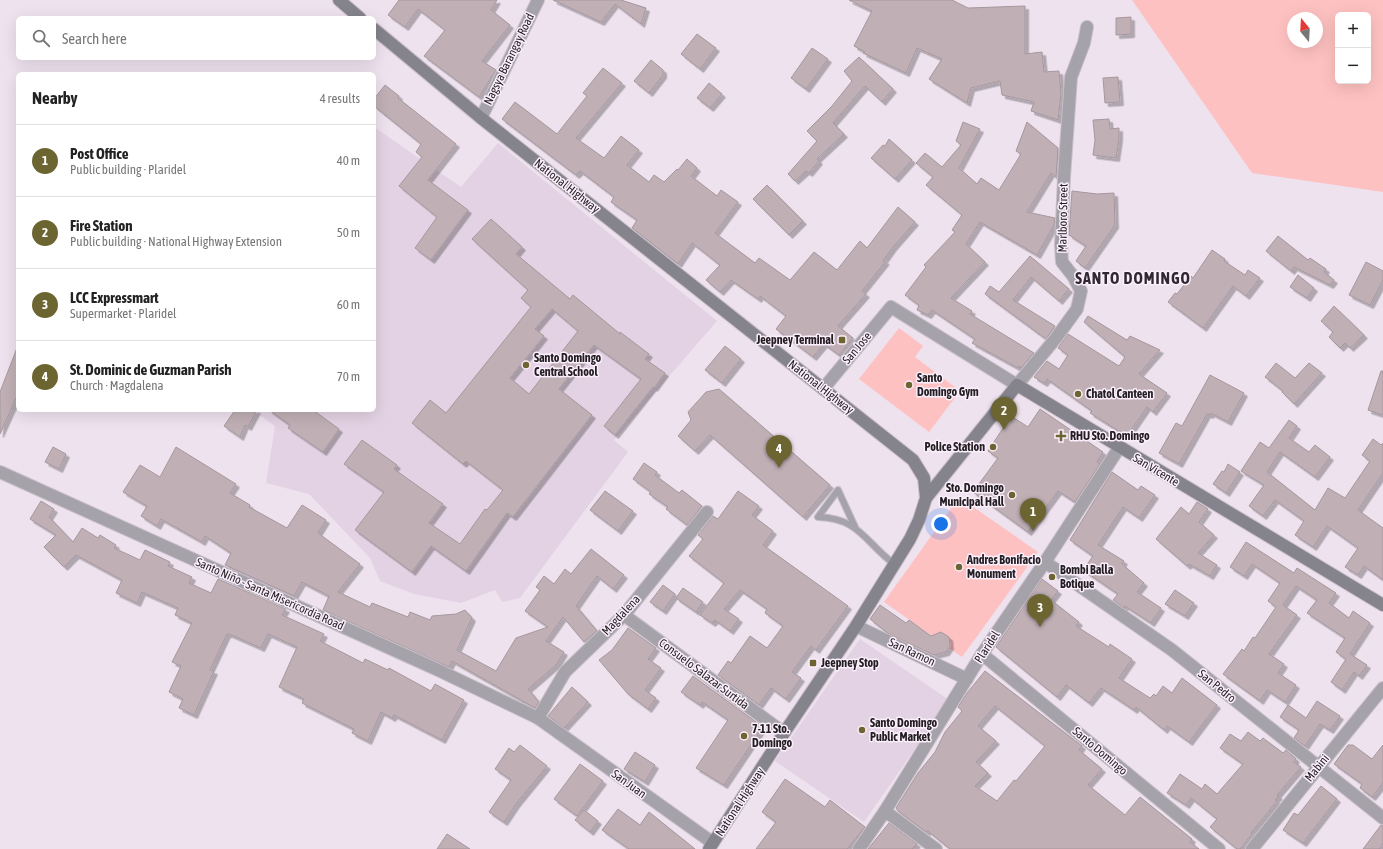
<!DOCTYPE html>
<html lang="en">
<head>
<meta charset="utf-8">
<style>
	body { margin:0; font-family:"Asap Condensed",sans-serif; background:#f2f2f2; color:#222 }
	.controls { position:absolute; right:12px; top:12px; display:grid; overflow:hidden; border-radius:6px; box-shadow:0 4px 16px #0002 }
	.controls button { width:36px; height:36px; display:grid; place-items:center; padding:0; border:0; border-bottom:1px solid #e0e0e0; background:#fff; color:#222; font:20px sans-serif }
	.compass { position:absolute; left:1287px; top:12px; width:36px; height:36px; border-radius:50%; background:#fff; box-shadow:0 4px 16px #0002; rotate:342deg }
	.you { position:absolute; left:941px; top:524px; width:14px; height:14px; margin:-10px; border:3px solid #fff; border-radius:50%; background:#1a73e8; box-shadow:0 0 0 6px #1a73e833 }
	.badge { display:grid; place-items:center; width:26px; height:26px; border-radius:50%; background:#6d6531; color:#fff; font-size:13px; font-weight:700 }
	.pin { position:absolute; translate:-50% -33px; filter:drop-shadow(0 1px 2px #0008) }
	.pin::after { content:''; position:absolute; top:21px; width:14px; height:12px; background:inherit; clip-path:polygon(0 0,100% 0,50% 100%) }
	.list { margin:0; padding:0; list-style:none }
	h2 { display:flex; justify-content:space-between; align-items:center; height:52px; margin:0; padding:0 16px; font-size:17px }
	h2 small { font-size:13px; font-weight:400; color:#767676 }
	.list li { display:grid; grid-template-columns:26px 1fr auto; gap:12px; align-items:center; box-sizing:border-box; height:72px; padding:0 16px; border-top:1px solid #e0e0e0 }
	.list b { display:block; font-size:15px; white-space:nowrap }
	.list p { margin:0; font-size:13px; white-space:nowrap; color:#767676 }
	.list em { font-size:13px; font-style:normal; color:#767676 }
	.icon { flex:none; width:22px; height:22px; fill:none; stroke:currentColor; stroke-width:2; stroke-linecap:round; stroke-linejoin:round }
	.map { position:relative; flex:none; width:1383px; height:849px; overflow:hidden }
	.search { position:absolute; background:#fff; box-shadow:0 4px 16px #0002; left:16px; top:16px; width:360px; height:44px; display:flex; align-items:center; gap:10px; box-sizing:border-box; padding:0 14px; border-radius:6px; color:#767676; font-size:15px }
	.panel { position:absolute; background:#fff; box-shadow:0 4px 16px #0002; left:16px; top:72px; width:360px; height:340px; border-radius:6px }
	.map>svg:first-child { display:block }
	.built { fill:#e3d2e3 }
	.green { fill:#fec1c1; fill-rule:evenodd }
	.building { fill:#c0b0b6; stroke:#a6979d; fill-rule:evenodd; filter:url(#shadow) }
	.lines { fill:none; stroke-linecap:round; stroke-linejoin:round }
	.service-casing { stroke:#c9bfc9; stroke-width:8 }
	.minor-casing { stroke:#c9bfc9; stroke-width:14 }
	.tertiary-casing { stroke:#c9bfc9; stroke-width:14 }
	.secondary-casing { stroke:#c9bfc9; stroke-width:14 }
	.service { stroke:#a5a3a9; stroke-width:6 }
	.minor { stroke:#a5a3a9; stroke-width:12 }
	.tertiary { stroke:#a5a3a9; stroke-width:12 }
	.secondary { stroke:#85838c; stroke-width:12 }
	.poi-dot { fill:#6d6531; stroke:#fbeffc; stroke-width:1.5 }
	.labels { text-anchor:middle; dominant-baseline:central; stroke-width:3; stroke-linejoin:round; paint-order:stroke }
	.street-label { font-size:12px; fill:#221e22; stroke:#fbeffc }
	.poi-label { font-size:12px; font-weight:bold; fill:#221e22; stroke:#fbeffc; text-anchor:start }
	.district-label { font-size:16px; font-weight:bold; letter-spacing:1px; fill:#302730; stroke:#fbeffc }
</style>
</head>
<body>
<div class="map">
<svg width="1383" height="849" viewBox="0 0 1383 849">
	<defs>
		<filter id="shadow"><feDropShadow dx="3.5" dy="3.5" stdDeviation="0" flood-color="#0004"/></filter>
	</defs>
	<rect width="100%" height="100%" fill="#eee2ee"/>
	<!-- built -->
	<g class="built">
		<path d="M374 127 461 187 498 143 717 321 614 440 628 452 520 598 502 602 495 590 461 603 414 594 380 581 370 558 309 494 266 483 275 426 253 410H374Z"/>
		<path d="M860 639 949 700 864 822 775 761Z"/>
	</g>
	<!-- green -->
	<g class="green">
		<path d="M1132 0H1383V192L1252 173ZM1338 15H1368V81H1338ZM1293 18H1317V42H1293Z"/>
		<path d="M899 328 923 346 915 357 960 391 929 432 859 379Z"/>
		<path d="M959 497 1038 552 962 657 884 602Z"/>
	</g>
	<!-- building -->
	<g class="building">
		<path d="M399 0H497L491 10 510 25 482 61 496 70 479 97 424 56 445 30 418 9 405 27 388 15Z"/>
		<path d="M553 0H621L646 8 641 24 615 4 601 22Z"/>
		<path d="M849 0H952L968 8 1025 6V54L1042 52 1044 72 1059 71 1061 93 1058 120 1031 111 1034 102 1002 95 1000 81 971 88 967 103 929 79 942 59 917 48 906 73 863 53 865 52 854 46 872 11Z"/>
		<path d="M1131 17V34L1116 35V18Z"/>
		<path d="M697 34 716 48 700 69 681 54Z"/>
		<path d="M812 48 828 59 806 89 791 78Z"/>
		<path d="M859 57 893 89 882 102 865 86 833 123 844 134 817 159 819 161 809 173 806 171 795 181 788 174 817 141 807 131 832 106 852 81 844 71Z"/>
		<path d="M651 60 663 70V75L649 93 634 81Z"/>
		<path d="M603 68 622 83 576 138 604 158 621 136 639 150 627 165 649 182 654 175 664 182 677 169 678 170 687 159 697 168 691 176 717 196 721 190 738 202 715 233 755 263 759 258 790 280 814 252 837 270 860 241 867 248 898 207 915 222 893 247 883 261H886L862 291 866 294 838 326 853 338 839 355 824 344 813 357 776 329 786 316 760 296 758 299 731 280 720 292 706 280 720 265 692 243 678 264 632 228 637 220 611 202 614 197 580 171 576 175 502 119 515 102 557 134 587 96 583 93Z"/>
		<path d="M1118 77 1120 102 1105 103 1103 78Z"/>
		<path d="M709 83 722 94 710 108 697 98Z"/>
		<path d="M385 85 399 96 398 98 456 144 428 180 468 210 431 260 415 248 437 217 399 186 422 157 416 152 421 144 374 106V99Z"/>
		<path d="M1109 119 1110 129 1119 128V138L1116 158 1093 155 1095 140 1093 120Z"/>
		<path d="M963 122 980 129 959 168 977 184 981 178 999 190 1021 154 1016 151 1027 122 1058 148 1056 177 1051 173 1027 212 1055 218 1054 225 1037 255 980 222 966 244 985 262 951 298 972 311 970 314 1034 353 1021 368 1019 366 1018 368 972 343 975 339 932 310 928 315 917 310 919 305 905 295 926 267 924 265 955 232 952 230 962 215 926 185 933 177 916 163 925 153 942 167 961 145 956 141Z"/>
		<path d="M889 139 912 160 895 179 871 158 883 145 885 146Z"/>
		<path d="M767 185 803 221 789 235 753 199Z"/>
		<path d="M1072 191 1097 194 1114 193 1115 225 1085 268 1076 261 1086 246 1069 235Z"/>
		<path d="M491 219 522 247 516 254 570 299 573 295 620 334V332L649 354 645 359 665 373 654 388 653 387 615 435 604 426 641 379 594 345 559 389 592 415 513 517 507 513 466 571 431 546 412 572 355 530 384 492 344 464 362 440 397 465 394 469 443 504 429 523 460 544 485 509 487 510 503 490 466 461 463 464 412 423 430 400 446 413 531 307 521 298 528 290 472 239ZM552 309 578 331 529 394 510 378 544 336 535 329Z"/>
		<path d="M1278 236 1308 260 1310 258 1326 269 1324 272 1334 280 1330 285 1294 267 1291 271 1266 251Z"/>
		<path d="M1212 250 1225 259 1224 261 1245 275 1248 270 1260 278 1246 296 1233 286 1203 328 1168 302 1175 293 1177 294 1191 276 1193 278Z"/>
		<path d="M1030 256 1069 289 1059 301 1031 277 1013 300 1055 326 1046 339 985 294 990 286 999 292Z"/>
		<path d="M1366 262 1383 271V280L1370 305 1349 295Z"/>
		<path d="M1298 275 1314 288 1307 298 1290 287Z"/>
		<path d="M1334 306 1364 335 1350 348 1345 343 1340 348 1329 337 1333 332 1321 321Z"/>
		<path d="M1088 316 1127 340 1130 336 1160 350 1139 374 1167 393 1153 412 1147 407 1127 436 1090 413 1092 411 1047 379 1044 383 1034 377 1047 361 1059 369 1068 355 1058 348 1068 334 1119 366 1125 357 1084 322Z"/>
		<path d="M725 346 741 359 722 383 705 370Z"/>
		<path d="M17 348 18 394 0 434V392Z"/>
		<path d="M1276 363 1295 378 1309 363 1322 373 1294 404 1282 392 1283 391 1265 377Z"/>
		<path d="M1381 371H1383V415L1368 410Z"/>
		<path d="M1210 375 1244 393 1228 422 1211 413 1210 415 1207 414 1179 464 1159 453 1176 423 1182 426Z"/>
		<path d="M719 389 830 485 803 517 710 435 695 451 678 436 691 420 688 412 706 392Z"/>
		<path d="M1040 409 1103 452 1097 462 1100 464 1075 502 1058 491 1028 532 973 492 998 458 988 451 1011 416 1028 427Z"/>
		<path d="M235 410H257L248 427 245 425 240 437 224 426Z"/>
		<path d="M269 410H313L339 429 323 452 288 428 290 425Z"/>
		<path d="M1289 420 1297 426 1289 438 1309 452 1315 445 1330 457 1315 477 1280 452 1267 472 1315 510 1328 488 1345 498 1370 461 1362 455 1373 439 1381 445 1383 443V473L1358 510 1383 528V580L1364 566 1358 575 1345 567 1358 548 1327 526 1313 547 1295 535 1304 521 1275 500 1263 516 1249 506 1264 485 1241 471 1260 442 1269 448Z"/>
		<path d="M53 447 66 454 59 469 45 462Z"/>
		<path d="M176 447 236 484 230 493 250 505 249 507 287 528 302 505 326 520 318 533 360 564 338 592 370 607 372 603 408 617 410 612 430 620 432 616 456 614 465 610 472 618 457 650 496 671 516 638 548 627 525 611 540 590 536 587 544 576 554 584 565 569 571 574 591 549 624 575 613 589 597 576 576 606 597 631 593 634 584 642 563 617 546 641 564 652 557 664 528 689 539 702 535 708 452 661 449 667 323 610 329 596 302 582 294 596 225 565 231 553 205 536 202 542 161 519 157 526 141 516 147 506 123 492 140 465 160 477Z"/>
		<path d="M644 463 657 472 655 475 679 493 682 490 702 506 687 525 666 509 668 507 649 494 651 492 633 479Z"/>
		<path d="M1228 464 1240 472 1226 493 1213 484 1222 471 1224 472Z"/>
		<path d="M1112 472 1138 490 1141 486 1155 495 1139 518 1123 507 1098 545 1124 561 1122 564 1144 583 1137 592 1161 608 1151 623 1125 606 1124 608 1113 600 1118 594 1083 570 1093 556 1070 540Z"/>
		<path d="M605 491 633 511 618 531 590 510Z"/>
		<path d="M738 491 759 506 752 515 773 531 763 545 848 606 816 650 811 646 792 672 801 678 786 699 771 688 759 705 718 675 728 661 731 663 750 636 767 648 783 626 765 613 767 609 740 590 724 609 739 619 730 631 715 620 712 623 700 615 724 583 689 556 703 539 698 535 713 516 718 519Z"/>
		<path d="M41 501 54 509 49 517 73 542 82 528 98 538 100 535 116 545 114 548 140 560 145 550 170 562 168 566 192 577 189 583 211 593 218 579 286 609 282 615 324 634 320 641 363 663 365 659 388 670 389 668 431 691 435 684 464 700 442 740 394 715 392 718 381 712 368 741 352 733 354 729 302 703 304 699 279 687 297 647 268 634 261 648 229 634H227L210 670 214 671 194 715 179 708 183 699 169 692 181 666 172 662 192 623 175 615 178 608 142 592 137 603 116 593 122 580 76 555 64 567 44 547 56 535 30 519Z"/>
		<path d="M1197 502 1208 509 1199 522 1214 535 1198 553 1217 565 1210 576 1189 564 1187 566 1156 539 1181 507 1189 514Z"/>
		<path d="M1246 542 1294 573 1297 568 1336 593 1329 603 1349 618 1353 611 1370 623 1350 654 1367 665 1359 676 1354 672 1342 690 1331 682 1346 659 1336 652 1345 638 1307 613 1317 600 1296 586 1283 605 1297 615 1269 654 1284 664 1278 673 1296 685 1285 702 1267 690 1260 701 1223 674 1242 649 1244 651 1253 637 1255 638 1276 607 1268 601 1280 583 1252 564 1244 576 1230 567Z"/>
		<path d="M1042 579 1058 591 1051 600 1079 622 1076 626 1109 647 1110 644 1132 659 1119 678 1150 698 1154 694 1156 696 1163 686 1172 693 1182 678 1217 705 1189 742 1167 726 1164 730 1136 707 1134 710 1101 688 1089 703 1066 685 1057 697 996 647Z"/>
		<path d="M663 585 675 594 663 611 650 602Z"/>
		<path d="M683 588 703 602 696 612 676 598Z"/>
		<path d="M1175 590 1194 603 1185 616 1165 604Z"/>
		<path d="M880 605 906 623 909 620 931 636 941 632 949 637 950 646 946 652 934 655 889 634 870 619Z"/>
		<path d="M628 628 656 648 648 659 661 668 645 690 656 698 648 709 628 694 599 660 612 650Z"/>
		<path d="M985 671 1082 746 1079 750 1102 769 1088 785 1125 815 1140 797 1192 839 1190 842 1199 849H950L928 831 926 832 898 811 896 808 918 773 935 752 945 732 962 711 958 707 967 693ZM995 706 1045 746 1016 781 1014 780 997 801 975 786 988 773 976 762 996 741 978 726Z"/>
		<path d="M693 676 763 727 724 785 696 768 728 720 702 702 700 705 681 692Z"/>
		<path d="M572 687 588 702 564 728 548 716Z"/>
		<path d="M1317 701 1340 716 1330 730 1320 724 1305 746 1294 738 1299 730 1280 717 1288 705 1306 718Z"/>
		<path d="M1248 732 1260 741 1263 738 1283 753 1286 750 1296 759 1294 762 1301 767 1277 795 1279 796 1275 800 1277 801 1251 833 1252 834 1240 849H1237L1210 827 1217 819 1191 798 1186 805 1167 793 1180 774 1202 789 1205 784 1217 794 1243 764 1220 748 1230 734 1241 741Z"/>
		<path d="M520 745 547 766 516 804 504 822 489 812 511 780 495 769 509 748 514 752Z"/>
		<path d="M1348 745H1353L1372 759 1383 745V783L1372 797 1360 788 1362 784 1334 764Z"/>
		<path d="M635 752 655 765 645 782 624 769Z"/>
		<path d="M580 764 603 781 577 816 554 799Z"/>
		<path d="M785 779 825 807 830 800 865 827 847 849H756L776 822 762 812Z"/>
		<path d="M1321 786 1337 799 1303 843 1283 830 1294 813 1298 815Z"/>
		<path d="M618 809 640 825 649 812 695 849H629L602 830Z"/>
		<path d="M584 810 598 821 590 832 575 820Z"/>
		<path d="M889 823 917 844 912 849H868Z"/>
		<path d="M1381 825H1383V844L1379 849H1363Z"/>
		<path d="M447 834 470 849H437Z"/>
	</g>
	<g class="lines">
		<defs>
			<path id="service" d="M855 527 838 490 818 517C859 518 865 542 894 564"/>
			<g id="minor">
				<path d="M481 118 538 0"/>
				<path d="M823 389 891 307 1017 385 1056 338 1077 309 1081 291 1073 276 1062 262 1061 245 1064 177 1071 77 1084 43 1087 27"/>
				<path d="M1045 562 1172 650 1383 818"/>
				<path d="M624 615 784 733"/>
				<path d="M856 626 967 679"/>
				<path d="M982 654 1219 849"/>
				<path d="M538 718 565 672 624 615 707 512"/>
				<path d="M885 811 936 849"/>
				<path d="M859 849 885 811 982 654 1045 562 1119 448"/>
				<path d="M1252 849 1383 688"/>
			</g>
			<path id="tertiary" d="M0 472 436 669 538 718 713 843"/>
			<g id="secondary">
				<path d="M339 0 360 18"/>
				<path d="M374 29 481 118 913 460 924 478 926 498 919 520 910 539 856 626 784 733 709 849"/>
				<path d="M926 498 1017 385 1383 605"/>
			</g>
		</defs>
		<!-- service casing -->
		<use href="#service" class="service-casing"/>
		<!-- minor casing -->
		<use href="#minor" class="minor-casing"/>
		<!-- tertiary casing -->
		<use href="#tertiary" class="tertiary-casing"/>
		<!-- secondary casing -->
		<use href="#secondary" class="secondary-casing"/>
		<!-- service -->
		<use href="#service" class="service"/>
		<!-- minor -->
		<use href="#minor" class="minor"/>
		<!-- tertiary -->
		<use href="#tertiary" class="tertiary"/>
		<!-- secondary -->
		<use href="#secondary" class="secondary"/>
	</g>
	<!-- markers -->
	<g class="poi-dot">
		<rect x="838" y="336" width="8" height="8" rx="2"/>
		<circle cx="526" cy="365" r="4"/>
		<circle cx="909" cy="385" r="4"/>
		<circle cx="1078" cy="394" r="4"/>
		<path d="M1059 430h4v4h4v4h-4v4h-4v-4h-4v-4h4z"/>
		<circle cx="993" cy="447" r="4"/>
		<circle cx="1012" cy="495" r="4"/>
		<circle cx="959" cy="567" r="4"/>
		<circle cx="1052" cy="577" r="4"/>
		<rect x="809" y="659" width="8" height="8" rx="2"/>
		<circle cx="862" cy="730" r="4"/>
		<circle cx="744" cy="736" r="4"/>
	</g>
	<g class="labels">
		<!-- street labels -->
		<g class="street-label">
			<text transform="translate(509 59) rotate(-64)">Nagsya Barangay Road</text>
			<text transform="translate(567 186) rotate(38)">National Highway</text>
			<text transform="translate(1063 218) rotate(-89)">Marlboro Street</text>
			<text transform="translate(857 348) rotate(-50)">San Jose</text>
			<text transform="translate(821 387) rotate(38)">National Highway</text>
			<text transform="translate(1156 470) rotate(31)">San Vicente</text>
			<text transform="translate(270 594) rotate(24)">Santo Niño - Santa Misericordia Road</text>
			<text transform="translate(621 615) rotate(-47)">Magdalena</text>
			<text transform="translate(987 647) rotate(-57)">Plaridel</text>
			<text transform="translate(912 652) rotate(25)">San Ramon</text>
			<text transform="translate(704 674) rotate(37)">Consuelo Salazar Surtida</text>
			<text transform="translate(1217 686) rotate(39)">San Pedro</text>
			<text transform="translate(1100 751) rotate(40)">Santo Domingo</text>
			<text transform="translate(1317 768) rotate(-51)">Mabini</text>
			<text transform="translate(629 784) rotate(36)">San Juan</text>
			<text transform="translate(740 802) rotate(-57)">National Highway</text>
		</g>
		<!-- poi labels -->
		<g class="poi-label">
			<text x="834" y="340" text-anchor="end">Jeepney Terminal</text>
			<text x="534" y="358">Santo Domingo<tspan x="534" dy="14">Central School</tspan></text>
			<text x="917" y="378">Santo<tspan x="917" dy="14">Domingo Gym</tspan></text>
			<text x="1086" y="394">Chatol Canteen</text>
			<text x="1070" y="436">RHU Sto. Domingo</text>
			<text x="985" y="447" text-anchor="end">Police Station</text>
			<text x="1004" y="488" text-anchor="end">Sto. Domingo<tspan x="1004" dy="14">Municipal Hall</tspan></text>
			<text x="967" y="560">Andres Bonifacio<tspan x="967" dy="14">Monument</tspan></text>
			<text x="1060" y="570">Bombi Balla<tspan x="1060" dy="14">Botique</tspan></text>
			<text x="821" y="663">Jeepney Stop</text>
			<text x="870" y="723">Santo Domingo<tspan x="870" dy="14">Public Market</tspan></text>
			<text x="752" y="729">7-11 Sto.<tspan x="752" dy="14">Domingo</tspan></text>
		</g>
		<!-- district labels -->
		<g class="district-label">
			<text x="1133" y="278">SANTO DOMINGO</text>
		</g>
	</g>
</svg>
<div class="controls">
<button>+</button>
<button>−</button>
</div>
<svg class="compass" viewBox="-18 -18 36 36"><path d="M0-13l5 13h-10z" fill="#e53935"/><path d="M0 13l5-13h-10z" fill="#767676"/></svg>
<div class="you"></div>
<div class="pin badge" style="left:1033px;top:531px">1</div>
<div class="pin badge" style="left:1004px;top:430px">2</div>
<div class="pin badge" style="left:1040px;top:627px">3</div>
<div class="pin badge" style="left:779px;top:468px">4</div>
<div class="search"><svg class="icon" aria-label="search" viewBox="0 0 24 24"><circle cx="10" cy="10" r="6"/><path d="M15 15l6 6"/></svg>Search here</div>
<section class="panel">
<h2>Nearby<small>4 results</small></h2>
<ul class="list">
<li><span class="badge">1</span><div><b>Post Office</b><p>Public building · Plaridel</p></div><em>40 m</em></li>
<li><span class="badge">2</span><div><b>Fire Station</b><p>Public building · National Highway Extension</p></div><em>50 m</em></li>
<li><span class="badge">3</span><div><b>LCC Expressmart</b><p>Supermarket · Plaridel</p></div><em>60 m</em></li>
<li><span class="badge">4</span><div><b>St. Dominic de Guzman Parish</b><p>Church · Magdalena</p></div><em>70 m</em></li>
</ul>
</section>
</div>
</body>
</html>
